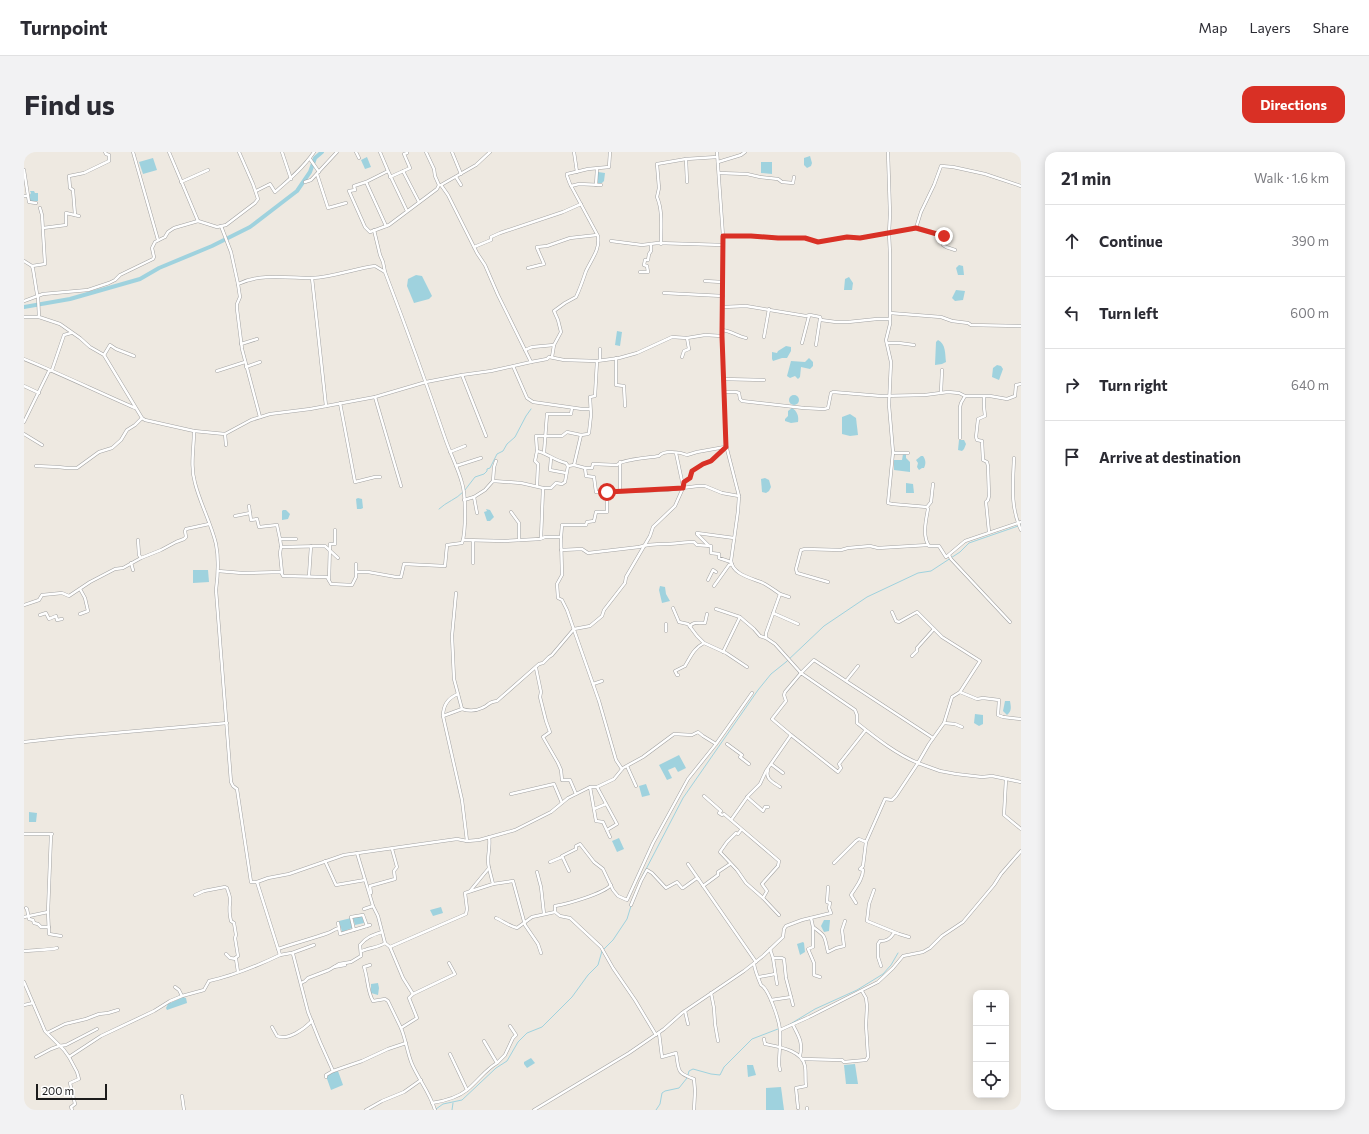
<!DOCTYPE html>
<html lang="en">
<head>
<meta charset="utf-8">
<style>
	body { margin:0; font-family:Commissioner,sans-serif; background:#f2f2f3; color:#2b2b33 }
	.controls { position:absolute; right:12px; bottom:12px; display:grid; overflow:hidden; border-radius:8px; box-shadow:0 2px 10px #0003 }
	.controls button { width:36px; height:36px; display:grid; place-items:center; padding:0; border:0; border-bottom:1px solid #e1e1e2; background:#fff; color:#2b2b33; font:20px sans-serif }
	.scale { position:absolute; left:12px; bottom:10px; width:71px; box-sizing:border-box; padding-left:4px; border:2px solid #1c1c1c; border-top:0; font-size:11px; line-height:14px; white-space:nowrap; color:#1c1c1c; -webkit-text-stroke:3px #fff; paint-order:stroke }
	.stop { position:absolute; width:12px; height:12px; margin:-9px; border:3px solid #d93025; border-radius:50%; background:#fff }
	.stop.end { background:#d93025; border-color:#fff; box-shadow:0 1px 4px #0008 }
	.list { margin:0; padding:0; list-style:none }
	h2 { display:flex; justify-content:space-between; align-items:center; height:52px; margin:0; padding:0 16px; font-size:17px }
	h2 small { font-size:13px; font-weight:400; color:#7c7c81 }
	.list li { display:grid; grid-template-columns:26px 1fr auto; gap:12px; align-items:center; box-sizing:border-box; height:72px; padding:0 16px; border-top:1px solid #e1e1e2 }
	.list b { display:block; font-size:15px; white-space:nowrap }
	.list em { font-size:13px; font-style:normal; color:#7c7c81 }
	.icon { flex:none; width:22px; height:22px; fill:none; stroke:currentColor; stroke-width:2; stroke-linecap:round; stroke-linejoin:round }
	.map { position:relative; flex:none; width:997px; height:958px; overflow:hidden; border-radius:12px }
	header { display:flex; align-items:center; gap:24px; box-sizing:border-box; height:56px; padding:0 20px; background:#fff; border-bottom:1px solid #e1e1e2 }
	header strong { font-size:19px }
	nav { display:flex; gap:22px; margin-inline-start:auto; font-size:14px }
	.intro { display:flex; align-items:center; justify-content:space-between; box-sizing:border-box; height:96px; padding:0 24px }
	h1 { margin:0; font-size:28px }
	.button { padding:10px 18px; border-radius:12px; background:#d93025; color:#fff; font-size:14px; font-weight:700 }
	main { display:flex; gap:24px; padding:0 24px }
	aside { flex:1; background:#fff; border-radius:12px; box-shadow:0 2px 10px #0003 }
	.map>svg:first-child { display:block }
	.water { fill:#9fd2de }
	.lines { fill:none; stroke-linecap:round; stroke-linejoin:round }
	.stream { stroke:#9fd2de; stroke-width:1 }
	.river { stroke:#9fd2de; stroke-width:4 }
	.minor-casing { stroke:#a3a3a3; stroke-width:3.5 }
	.minor { stroke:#fff; stroke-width:2.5 }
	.route { stroke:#d93025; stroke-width:5 }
</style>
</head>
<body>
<header>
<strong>Turnpoint</strong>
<nav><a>Map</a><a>Layers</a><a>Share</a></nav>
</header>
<div class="intro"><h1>Find us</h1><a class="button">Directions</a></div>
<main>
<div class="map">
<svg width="997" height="958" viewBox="0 0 997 958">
	<rect width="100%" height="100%" fill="#eee9e1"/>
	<!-- water -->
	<g class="water">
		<path d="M786 4 788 11 787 14 783 16 780 13V6Z"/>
		<path d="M343 5 347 15 341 17 337 8Z"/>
		<path d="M129 6 133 18 119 22 115 10Z"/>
		<path d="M737 10H748V22L737 21Z"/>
		<path d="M574 20 581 21 580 29 578 31H573V27Z"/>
		<path d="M6 39H10L11 41H14V49L6 50 5 44 7 41Z"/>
		<path d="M935 113 939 114 940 123H934L932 116Z"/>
		<path d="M392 123 398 124 408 144 405 147 390 151 383 134 384 127Z"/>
		<path d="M825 125 829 131 828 138H820L821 127Z"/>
		<path d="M932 138 941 139 939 148 931 149 928 146Z"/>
		<path d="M593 179 598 180 596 194 591 193Z"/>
		<path d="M914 188C922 192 921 202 922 210L918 212 911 213 912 190Z"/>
		<path d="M762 194 767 195V199L763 206H758L749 209 748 207V200L753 201 754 199Z"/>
		<path d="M785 206 789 210V214L786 217 777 215 776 225 774 227 771 224 766 226 763 224 767 209 781 210Z"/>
		<path d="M973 213 977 214 979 217 975 228 968 225 969 216Z"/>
		<circle cx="770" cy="248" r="5"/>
		<path d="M768 256C773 259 775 264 774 270L767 271 761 269V267L764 264V259Z"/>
		<path d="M826 262 832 266 834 283 826 284 818 282V265Z"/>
		<path d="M935 288H940L942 292 940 297 938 299 934 298Z"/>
		<path d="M879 302H882V306L886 310V320L870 318V308H878Z"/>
		<path d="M897 304H899C902 308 902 312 900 316H898L895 318 893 315 894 311 892 308Z"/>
		<path d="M741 326 745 328 747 335 745 339 742 341 738 340 737 327Z"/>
		<path d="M882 331 889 332 890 341H882Z"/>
		<path d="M334 346 338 347 339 356 337 357H333L332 347Z"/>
		<path d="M462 357 466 358 470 365 466 369H463L460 360 463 359Z"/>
		<path d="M259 358H262L266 362 264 367 258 368V359Z"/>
		<path d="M169 418H184L185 430 169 431Z"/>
		<path d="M636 434 641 435 642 442 646 449 638 451 635 438Z"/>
		<path d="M981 549H986C987 555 988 559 983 563L979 559Z"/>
		<path d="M951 562 959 563V572L955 574 950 571Z"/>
		<path d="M655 603 662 616 654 620 651 615 644 618 648 626 643 628 635 613Z"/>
		<path d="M622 632 626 643 618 645 615 634Z"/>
		<path d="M5 660 13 661 12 670H5Z"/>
		<path d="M595 686 600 697 593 700 588 689Z"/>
		<path d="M417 755 419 761 409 764 406 758Z"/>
		<path d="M338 764 340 771 331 773 329 766Z"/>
		<path d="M327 766 328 776 318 780 315 769Z"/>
		<path d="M800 768H806L805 779 800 780 797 774Z"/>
		<path d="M779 790 780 791 781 800 776 803 773 792Z"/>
		<path d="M354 831 355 836 354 843 347 841V832Z"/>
		<path d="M159 845 162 846 163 851 143 858 142 856 144 852Z"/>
		<path d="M507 906 511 911 503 916 500 912V910Z"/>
		<path d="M831 912 834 932H822L820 913Z"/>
		<path d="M723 913H729L732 923 724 925Z"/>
		<path d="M314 919 319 933 307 938 302 924 303 922Z"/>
		<path d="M757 935 760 958H742V936Z"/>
	</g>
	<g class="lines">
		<!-- stream -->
		<g class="stream">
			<path d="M441 338 451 325 460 322 463 319V317L466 316 473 302 479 299 483 292 491 285 502 264 507 257"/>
			<path d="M415 357C422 350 433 347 439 340"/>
			<path d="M619 723 659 646 734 538 747 522 762 510 800 474 843 445 894 421 907 419 936 400 945 391 997 373"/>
			<path d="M763 874 791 857 833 838 859 822 867 813 874 801"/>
			<path d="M664 923 665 919 669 917 687 922 696 923 700 915 728 887 754 877"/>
			<path d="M412 957 419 952 438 948 472 916 483 909 494 890 503 881 518 875 548 845 564 823 574 813 578 799 589 788 603 767 607 754"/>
			<path d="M428 958 429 951"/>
			<path d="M632 958 636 952 638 941 641 939 655 936 663 926"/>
		</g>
		<!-- river -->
		<path class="river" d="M0 155 46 147 116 127 135 116 188 94 226 75 273 39 286 20 291 6 298 0"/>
		<defs>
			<g id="minor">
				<path d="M109 0 134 88"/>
				<path d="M145 0 174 69"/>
				<path d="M258 0 267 27"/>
				<path d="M332 0 335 6"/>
				<path d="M356 0 364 19"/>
				<path d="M428 0 437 22"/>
				<path d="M550 0 553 20"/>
				<path d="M693 0 699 84"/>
				<path d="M864 0 866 62 865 81 866 102V172L862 188 867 210 865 253 869 300 871 301H884"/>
				<path d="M286 7 295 20"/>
				<path d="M662 7 663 30"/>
				<path d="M694 10 717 3 721 0"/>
				<path d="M0 18 4 44"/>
				<path d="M379 19 395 50"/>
				<path d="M695 21 723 22 736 25 754 27 758 30 769 31 770 25"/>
				<path d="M293 22 304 56 322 51"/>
				<path d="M366 25 386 16 380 2 383 1V0"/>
				<path d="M432 25 437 33"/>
				<path d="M157 30 184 18"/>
				<path d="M281 30 287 28 313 0"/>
				<path d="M342 30 362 74"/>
				<path d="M417 33 452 13 466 0"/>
				<path d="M572 33 573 17"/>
				<path d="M547 34 555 32 577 33"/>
				<path d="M232 39 246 32 251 40C265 28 280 15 290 0"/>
				<path d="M0 44H4L5 50 12 51"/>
				<path d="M383 59 364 19 342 30 330 34 331 38 325 39 341 75 346 80 365 73 413 37 415 33 411 24 410 17 402 0"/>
				<path d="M51 63 49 38 46 36 45 24 60 21 85 9V3L82 2 81 0"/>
				<path d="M197 74 207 100 214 132 216 145 213 152V157L218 197 236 265"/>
				<path d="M19 76 42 73V61L55 64"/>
				<path d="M892 76 897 60 910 33 917 14 929 15 961 22 997 34"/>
				<path d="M350 78 356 103 359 110 361 120"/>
				<path d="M587 89 618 93 634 91 699 93"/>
				<path d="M637 92C637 76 639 59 633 45L635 36 633 12 662 7 693 5"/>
				<path d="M450 95 467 88V85L476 81 539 60 557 52"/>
				<path d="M0 109 8 114 9 117 13 142 14 144 15 165 36 172 56 186 66 195 80 203 118 266 121 268 170 279C170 296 166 314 171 331 176 351 187 371 192 392 195 407 194 423 192 438L207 630 209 634 213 637 227 730H233L244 726 265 722 320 703 433 687 443 689 455 688 491 678 527 660 544 646 566 635 572 669 579 670 586 685"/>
				<path d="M8 114 21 112 18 63 16 56"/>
				<path d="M504 116 520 112 513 96V95L523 94 546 86 573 83"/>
				<path d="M616 120H624L623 114 620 113 621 108H624L625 102 627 99V92"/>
				<path d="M681 129 698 130"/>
				<path d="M214 132C236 121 265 126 288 126"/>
				<path d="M640 141 699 144"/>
				<path d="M0 149 19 142 64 138 85 131 91 128 96 123 129 107 130 105 128 96 131 90 141 85 144 80 150 76 174 69 193 75 202 73 231 51 234 47 229 32 215 0"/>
				<path d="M699 155 722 154 782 164 786 163 796 165 797 168 812 170H824L853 167H866"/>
				<path d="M866 161 917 165 928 169 944 171 947 173 997 174"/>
				<path d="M0 165H15"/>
				<path d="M698 178C707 179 713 184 722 186"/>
				<path d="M740 185 745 157"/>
				<path d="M778 191 785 164"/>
				<path d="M863 191H875L890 193"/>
				<path d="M217 192 233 187"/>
				<path d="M792 193 796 167"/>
				<path d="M501 198 508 195 530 193"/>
				<path d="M80 203 86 193 92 197 110 204"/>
				<path d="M528 205 530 193 537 180 534 168 530 159 541 151 552 145C556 137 559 128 562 119 568 106 576 98 574 84L546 32 543 24V22L564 17 585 15 586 0"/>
				<path d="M658 205 660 199 665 197 663 186"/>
				<path d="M592 206V233L600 234 601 254"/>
				<path d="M0 207C37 222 74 240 111 256"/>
				<path d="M576 208V197"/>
				<path d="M573 209 595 206 613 201 648 185 663 186 681 183 698 184"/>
				<path d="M507 210 523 207 525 205 540 208 573 209 571 244 566 245 567 263 565 281 564 282 557 283 550 313 544 314 541 330 538 332 532 331 527 336H519L517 386"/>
				<path d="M489 214 503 246 509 250 558 257H566"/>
				<path d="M222 215 236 210"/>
				<path d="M193 219 221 210"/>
				<path d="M438 223 462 284"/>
				<path d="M699 227 740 228"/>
				<path d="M0 234 15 241"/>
				<path d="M700 240H712L715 241 716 247 718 249 780 256 800 257 804 256 807 241 809 240 857 244 901 243 924 240 935 241 941 244H966L983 247 991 244 992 233 997 232"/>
				<path d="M917 240 918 218"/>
				<path d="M351 245 377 334"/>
				<path d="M960 245V255L961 264 954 267 952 285 953 288 958 289 959 308 963 310 964 314 965 344 964 348 962 350 965 380"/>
				<path d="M316 251 331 330 351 325H356"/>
				<path d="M302 254 288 126C309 125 329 117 351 114L361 120C382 175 402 230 421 286 426 301 434 316 438 331 442 343 442 380 438 391L423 393 421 414 380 412 377 425H372L344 420H332"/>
				<path d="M0 270 25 219 28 218 40 183 47 181"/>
				<path d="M170 279 201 282 227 268 246 262 286 257 351 245 402 230 438 223 467 219 507 210 474 143 461 113 453 101 424 43 417 33"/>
				<path d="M0 282 18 293"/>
				<path d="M201 282 202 293"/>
				<path d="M936 286V255L937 251 941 244"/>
				<path d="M513 299 511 309 514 312 513 334"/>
				<path d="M426 300 441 294"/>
				<path d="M869 300 864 351 868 352 903 355"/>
				<path d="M520 301 523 262H547L548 256"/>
				<path d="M652 301 659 334"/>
				<path d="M527 306 526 318 542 321"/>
				<path d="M990 306C989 331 986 355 997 378"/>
				<path d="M550 313 561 316H568L569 312 593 313C599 307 625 306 635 304 640 298 656 300 663 303L673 300 701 295"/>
				<path d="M12 314 34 315 43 316H53L75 300 88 296 97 288 103 278 111 273 118 266"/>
				<path d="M432 314 457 306"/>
				<path d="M544 314 542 311C531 309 523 301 513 299L512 284H538L543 280 557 283"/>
				<path d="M561 316 562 324 570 325 572 340H583"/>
				<path d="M469 329 470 315 472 309"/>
				<path d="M909 332 907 350 903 355 904 357C902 368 898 384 905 394H915L922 405 941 389 997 370"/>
				<path d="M596 339V310"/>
				<path d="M715 344 702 293 698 184 699 84H727L754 86H781L794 90 823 85 836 86 892 76 920 84 921 85 919 93 922 95 931 98"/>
				<path d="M450 345 461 338 469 329 497 331 519 336"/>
				<path d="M440 348 450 345 453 361"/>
				<path d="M225 354 227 368 233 367 235 375 253 373 256 387"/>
				<path d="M487 360 495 371V388"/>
				<path d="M211 364 226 361"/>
				<path d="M673 381 710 386"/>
				<path d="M673 382 685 394"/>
				<path d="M537 385 538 373H562L563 370 570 369 572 360H583V340L642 338 674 334H681L698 341 715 344 714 359 707 409C709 423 728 426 739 431 745 434 750 438 756 442L742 481V486"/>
				<path d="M114 388 115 403 117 406"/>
				<path d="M439 388 481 389 516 387 521 385H537L538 423 533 432 534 446 538 448 543 458 575 549 592 608 598 617"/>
				<path d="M257 394 256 387H272"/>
				<path d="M537 398 558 397 564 401 615 395C624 392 631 392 641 392 650 392 661 390 670 390L673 393 687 394V401L695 402V406L707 410"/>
				<path d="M925 403 927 407 986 470"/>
				<path d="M107 411 109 418"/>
				<path d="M449 411V389"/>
				<path d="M194 419 218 421 257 420 259 424 303 425 307 432 328 433 332 425V412"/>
				<path d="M258 421 256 401 257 395 301 394 314 406"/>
				<path d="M285 424 287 394"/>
				<path d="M305 428 306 392H311V378"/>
				<path d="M684 428 689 418 692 420"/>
				<path d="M804 430 773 421 772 417 777 398 781 397 817 398 824 396 846 394 854 396 904 393"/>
				<path d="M690 434 705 413 708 412"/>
				<path d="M56 437 61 446 64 459 56 462"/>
				<path d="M756 442 765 445"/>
				<path d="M0 453 15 448 18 443 38 441 45 444 66 430 91 417 99 416 117 406 137 398 152 390 160 387 162 385 161 379 162 377 185 372"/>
				<path d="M649 456 655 470 664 472 673 484 680 491 702 501 723 515"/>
				<path d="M692 457 716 465 730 477 736 484 742 486 751 492 777 521 790 508 822 529 834 514"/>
				<path d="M868 460 872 469 875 470 893 460 918 485 956 509 936 540"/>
				<path d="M749 461 774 472"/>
				<path d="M16 463 22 461 25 467 32 464 33 468 38 467"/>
				<path d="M642 472V479"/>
				<path d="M666 475C668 469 676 471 681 471L683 462"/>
				<path d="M699 500 716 465"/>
				<path d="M888 504 893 499V496L910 477"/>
				<path d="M512 516 517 540 516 545 522 569 526 580 519 585 534 611 537 618 538 628H546L552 642"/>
				<path d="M654 523H653L651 519 661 514C667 504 670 496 680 491"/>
				<path d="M822 529 909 586"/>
				<path d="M569 532 578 529"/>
				<path d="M434 542C424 546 419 553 419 564L438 648 443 689"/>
				<path d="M438 557C444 559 452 559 458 556 466 553 463 550 473 549L515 512 519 511 525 505 528 503 550 477 566 474 578 464 580 458 601 431 602 425 626 384 629 375 651 354 659 336 660 330 666 326 668 319 679 312 687 309 702 295"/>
				<path d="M419 564 438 557 430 527 428 484 432 441"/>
				<path d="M920 571 931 572 938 575"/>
				<path d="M767 583 814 620 817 616 815 612 841 579V578"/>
				<path d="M0 590 45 585 203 571"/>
				<path d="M692 592 728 541"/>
				<path d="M703 592 718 603 716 605 725 612"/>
				<path d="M747 612 759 621"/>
				<path d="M603 614 612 634"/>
				<path d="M744 618C741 627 749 630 756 635"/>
				<path d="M982 627 980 663 997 677"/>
				<path d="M573 635 593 672 583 678"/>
				<path d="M487 642 530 632 538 651"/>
				<path d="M680 644 697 659 695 661 698 663 700 662 707 668"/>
				<path d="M723 645 739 659 741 655H744"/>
				<path d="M570 657 582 652"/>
				<path d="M717 678 714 682 712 681 703 690 696 700 713 718 722 731 739 746"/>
				<path d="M0 682H27"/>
				<path d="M28 682 27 683 24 760 25 782 37 784"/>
				<path d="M333 701 349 754 354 764 361 791 366 795 379 826 389 842 385 846 393 866 377 876C382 888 383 900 388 912 395 928 406 941 411 958"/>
				<path d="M301 709 312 733 341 728"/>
				<path d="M526 710 538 705"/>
				<path d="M810 711 832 689 835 687 842 690 861 647 868 648 872 644 894 611 916 619 932 622 958 625 968 624 997 630"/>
				<path d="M664 712 732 810"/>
				<path d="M545 719 538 704 552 697V694L556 692 570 710 579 717 589 738 594 744 603 748 629 691 664 627 692 592 679 584 674 580 668 583 650 582 619 605 599 616 590 627 573 635H566"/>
				<path d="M513 720 517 735 520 762"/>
				<path d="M469 732 489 729 501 773 514 792 517 801"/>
				<path d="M679 734 694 723V720L706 712"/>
				<path d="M850 738 845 752 843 769 875 782 885 785"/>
				<path d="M446 739 465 716C462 705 467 696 465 685"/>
				<path d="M347 741 346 734 371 727 370 719 373 715 368 697"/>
				<path d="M171 743 180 739 201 735 203 736C204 740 207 745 206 750 205 758 205 761 207 769L210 771 212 783 211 786 214 804 211 806"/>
				<path d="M832 751 827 743C832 735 839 727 839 718L836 717 839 714 842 690"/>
				<path d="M607 753 617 729 623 718 628 721 642 736 653 730 658 736H659L673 726 675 728"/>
				<path d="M2 756 3 757 5 767 9 768 10 771 14 772 17 775H25"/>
				<path d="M340 757 349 754"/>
				<path d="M531 760 536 764 546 766 577 795 589 816 611 848 632 883"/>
				<path d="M755 763 739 746 743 739 738 732 754 714 755 709 707 668 724 644 736 632 742 619 767 583 748 567 762 549 760 543 761 540 777 521 831 558 833 563V571C852 586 872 602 894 611L905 592 920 571 928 545 936 540 953 547 959 546 975 548 974 563 979 565 997 567"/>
				<path d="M0 765 24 760"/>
				<path d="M472 766C479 769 485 774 493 776L508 765 531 760V754C543 752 579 742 587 733"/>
				<path d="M787 766 789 775C803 785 800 784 804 800L812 796 820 794 818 778 821 769"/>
				<path d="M789 775V795L784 797 790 811V823L796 825"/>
				<path d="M315 776 316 782 346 773"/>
				<path d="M330 778 327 765 339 763 343 774"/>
				<path d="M366 795 442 762 443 757 441 741 469 732 465 716"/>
				<path d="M254 797C271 791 287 787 304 781 308 780 310 777 315 776L314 771"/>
				<path d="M746 797 749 806H758L760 807 762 826 767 845"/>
				<path d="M0 799C7 798 28 798 33 796"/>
				<path d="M338 799C345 796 356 795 361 791"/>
				<path d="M268 801 290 793"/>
				<path d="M202 802 206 806 212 807 214 820"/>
				<path d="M256 803 267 801 269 802 284 860 296 890 309 919 338 909 364 897 382 891"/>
				<path d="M749 806 753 832"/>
				<path d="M730 812C731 819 734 826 737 833 745 837 755 868 756 878 757 889 755 902 755 913L756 918"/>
				<path d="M346 813 340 815C344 826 343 839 349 849L361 847 364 849 377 876"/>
				<path d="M857 814 854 805V792L856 789C863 789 866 787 870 781"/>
				<path d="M310 815 321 813"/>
				<path d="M735 825 751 822"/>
				<path d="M0 830 21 879 40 898 45 905 77 884 130 859 146 849 158 844 180 838 185 829C208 824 235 813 256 803L233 730"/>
				<path d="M277 831 281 829 284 826 305 818 315 812 327 810 337 804 336 793C342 785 349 783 358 780"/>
				<path d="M151 835 155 838 158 844"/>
				<path d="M687 841 690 856 691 872 694 889"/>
				<path d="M389 842 431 822 425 811"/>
				<path d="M747 848 767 845 769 853"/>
				<path d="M0 853 9 851"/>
				<path d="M661 859 664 872"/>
				<path d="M769 873C775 885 779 890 776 904"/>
				<path d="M248 875 253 884C264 889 280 877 288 869"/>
				<path d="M756 878 785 865 854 830 869 816 879 804 899 800 906 796 918 784 939 770 970 733 977 722 997 699"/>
				<path d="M23 881 41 872 62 867 75 862 84 861 94 858"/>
				<path d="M635 881 638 905 652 901C655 918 652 921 670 927L671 939 670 958"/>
				<path d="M740 887 741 892C755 895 778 898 781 914 782 920 781 927 782 934L772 936 774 956"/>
				<path d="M426 902 443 938"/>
				<path d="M12 905 27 897 35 894 42 893 73 877"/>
				<path d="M45 905 53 920 55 927 46 931 51 952 47 955 48 958"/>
				<path d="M778 907 818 908 820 910 842 908 844 905 842 873 843 854 842 846 838 839"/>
				<path d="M473 911 481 903 489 886 492 883 486 874"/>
				<path d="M302 925V923L309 919"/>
				<path d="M158 944 160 958"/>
				<path d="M408 951C421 949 433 946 443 938 454 929 461 918 473 911L460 889"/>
				<path d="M783 956V958"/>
				<path d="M342 958 358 949 380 940 397 928"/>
				<path d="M510 958 605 901 640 877 658 861 720 819 739 804 759 785 760 777 762 774 778 768 807 761 805 756 806 751 803 750 804 735"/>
			</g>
		</defs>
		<!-- minor casing -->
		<use href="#minor" class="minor-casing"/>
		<!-- minor -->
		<use href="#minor" class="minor"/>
	</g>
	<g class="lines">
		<!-- route -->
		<path class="route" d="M583 340 659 336 660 330 666 326 668 319 679 312 687 309 702 295 698 184 699 84H727L754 86H781L794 90 823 85 836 86 892 76 920 84"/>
	</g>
</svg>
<div class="controls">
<button>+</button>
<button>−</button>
<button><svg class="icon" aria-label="locate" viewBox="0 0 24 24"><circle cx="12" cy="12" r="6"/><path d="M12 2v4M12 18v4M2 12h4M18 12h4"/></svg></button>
</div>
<div class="scale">200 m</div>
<div class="stop" style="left:583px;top:340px"></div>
<div class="stop end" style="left:920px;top:84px"></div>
</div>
<aside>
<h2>21 min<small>Walk · 1.6 km</small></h2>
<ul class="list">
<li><svg class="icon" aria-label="ahead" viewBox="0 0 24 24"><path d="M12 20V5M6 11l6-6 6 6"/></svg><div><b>Continue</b></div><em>390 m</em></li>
<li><svg class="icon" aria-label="left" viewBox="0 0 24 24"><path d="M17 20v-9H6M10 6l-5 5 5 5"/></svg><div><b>Turn left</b></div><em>600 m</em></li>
<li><svg class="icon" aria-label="right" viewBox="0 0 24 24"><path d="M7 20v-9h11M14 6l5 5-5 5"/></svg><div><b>Turn right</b></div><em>640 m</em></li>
<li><svg class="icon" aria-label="arrive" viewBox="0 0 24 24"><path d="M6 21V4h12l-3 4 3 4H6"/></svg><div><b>Arrive at destination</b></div></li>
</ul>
</aside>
</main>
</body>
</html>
